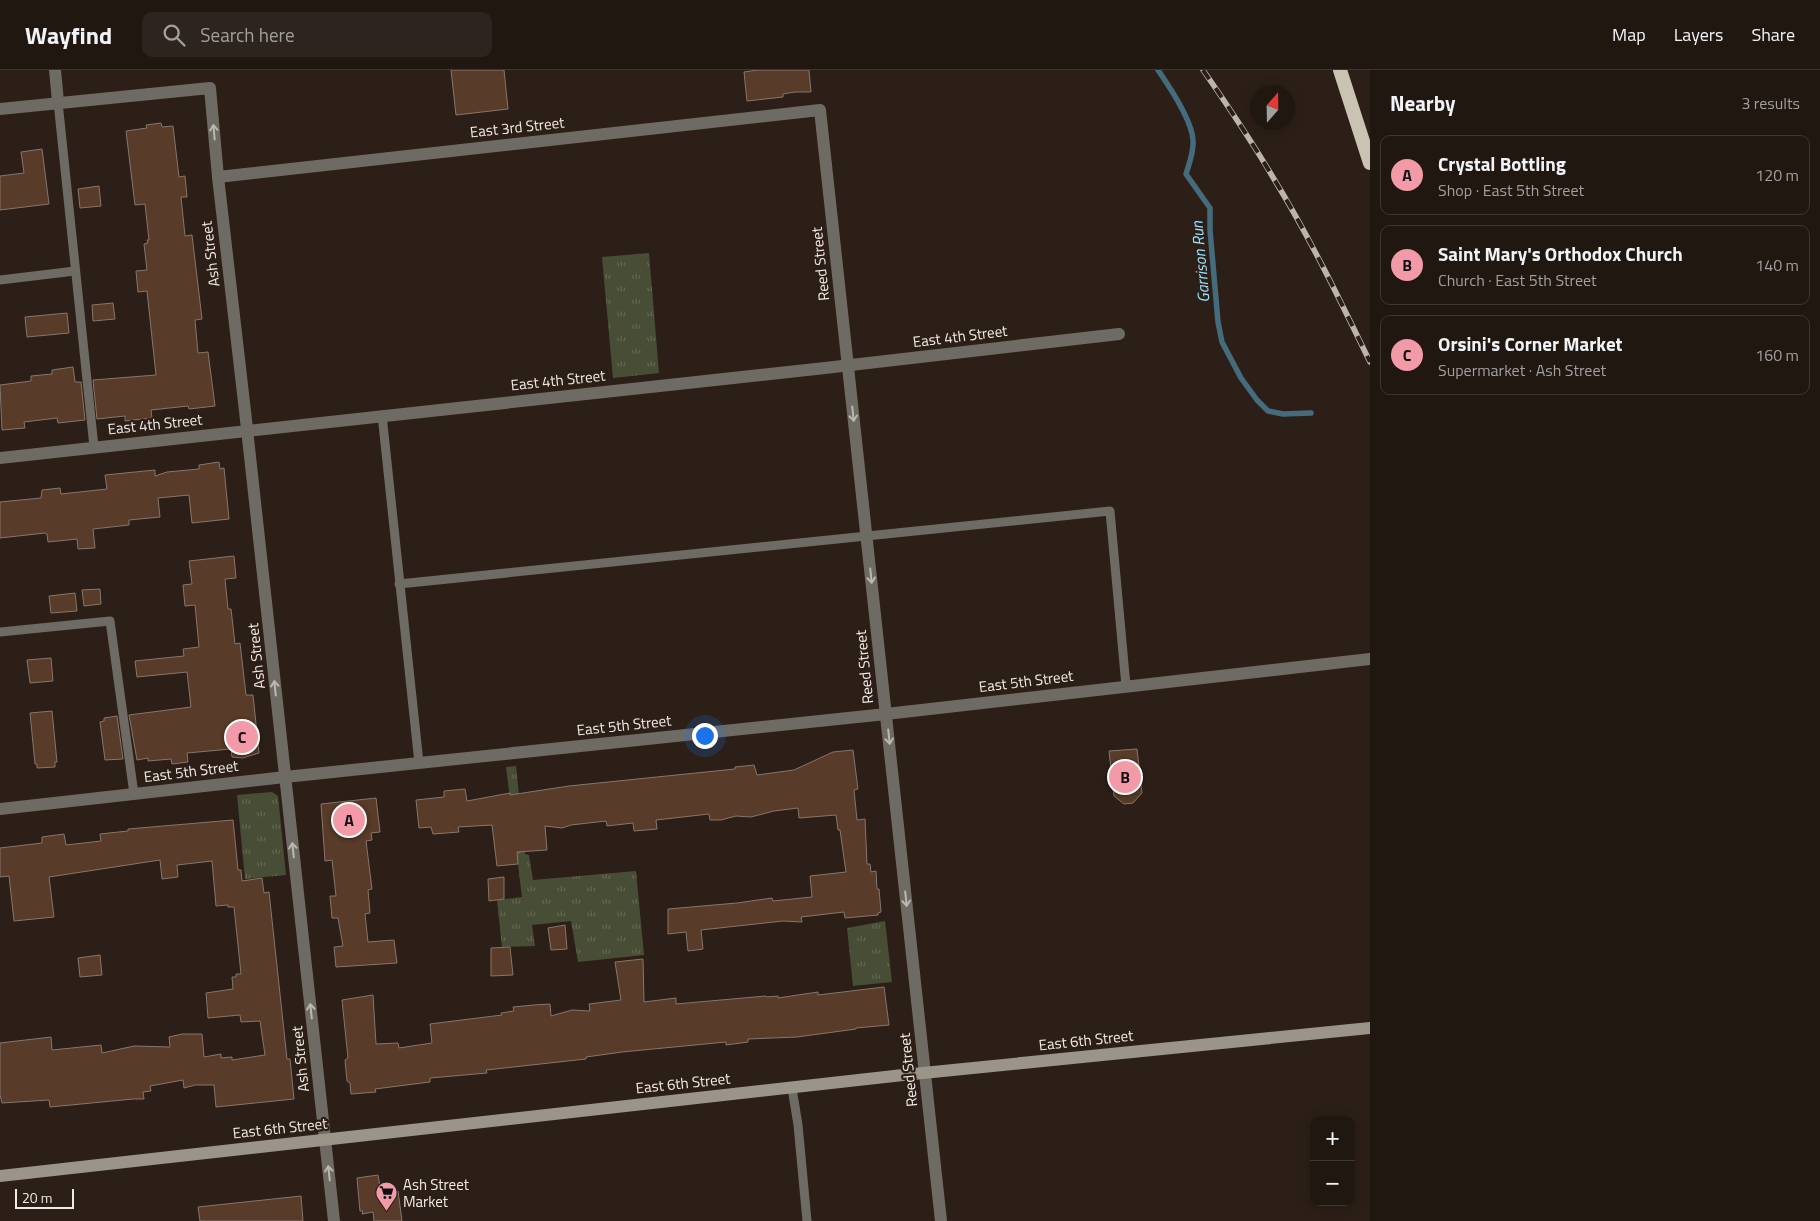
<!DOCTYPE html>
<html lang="en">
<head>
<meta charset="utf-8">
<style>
	body { margin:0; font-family:"Titillium Web",sans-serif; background:#2d241f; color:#f1f3f6 }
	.controls { position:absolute; right:15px; bottom:15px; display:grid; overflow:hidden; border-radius:10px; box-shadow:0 2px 12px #0003 }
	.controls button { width:45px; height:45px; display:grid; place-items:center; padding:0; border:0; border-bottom:1px solid #3e3631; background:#211711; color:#f1f3f6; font:25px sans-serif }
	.compass { position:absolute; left:1250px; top:15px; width:45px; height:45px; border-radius:50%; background:#211711; box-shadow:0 2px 12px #0003; rotate:20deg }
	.scale { position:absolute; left:15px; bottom:12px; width:59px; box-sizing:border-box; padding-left:5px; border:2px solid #f3eae5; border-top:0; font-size:14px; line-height:18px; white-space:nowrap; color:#f3eae5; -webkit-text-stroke:4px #2c1f17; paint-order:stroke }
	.you { position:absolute; left:704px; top:665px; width:18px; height:18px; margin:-12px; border:4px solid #fff; border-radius:50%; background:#1a73e8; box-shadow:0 0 0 8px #1a73e833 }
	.badge { display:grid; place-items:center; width:32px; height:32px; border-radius:50%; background:#f39aa8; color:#111; font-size:16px; font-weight:700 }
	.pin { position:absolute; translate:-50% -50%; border:2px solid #fff; box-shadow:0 1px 5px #0006 }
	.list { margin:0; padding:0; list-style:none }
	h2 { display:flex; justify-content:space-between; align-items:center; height:65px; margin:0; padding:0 20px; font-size:21px }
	h2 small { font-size:16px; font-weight:400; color:#a29f9f }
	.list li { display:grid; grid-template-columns:32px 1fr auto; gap:15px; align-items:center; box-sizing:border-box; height:80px; margin:0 10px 10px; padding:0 10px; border:1px solid #3e3631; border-radius:10px }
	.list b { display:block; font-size:19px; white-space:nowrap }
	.list p { margin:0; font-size:16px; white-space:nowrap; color:#a29f9f }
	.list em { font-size:16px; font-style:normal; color:#a29f9f }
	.icon { flex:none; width:28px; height:28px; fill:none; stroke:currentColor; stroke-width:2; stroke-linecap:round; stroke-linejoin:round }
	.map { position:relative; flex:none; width:1370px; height:1151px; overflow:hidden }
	header { display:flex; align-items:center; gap:30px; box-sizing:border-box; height:70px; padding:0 25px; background:#211711; border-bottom:1px solid #3e3631 }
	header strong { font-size:24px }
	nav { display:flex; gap:28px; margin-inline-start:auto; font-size:18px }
	.search { width:350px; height:45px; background:#2d241f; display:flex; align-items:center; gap:12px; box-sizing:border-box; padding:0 18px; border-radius:10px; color:#a29f9f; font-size:19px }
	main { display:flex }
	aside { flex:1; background:#211711 }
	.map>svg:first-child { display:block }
	.grass { fill:url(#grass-tufts) }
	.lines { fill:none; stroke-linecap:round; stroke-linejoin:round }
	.stream { stroke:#446c7c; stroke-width:5.5 }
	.building { fill:#583b28; stroke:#86766c }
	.service { stroke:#6e6b64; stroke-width:9 }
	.minor { stroke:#6e6b64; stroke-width:12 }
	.secondary { stroke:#9a9489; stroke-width:12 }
	.trunk { stroke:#cac2b3; stroke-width:14 }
	.rail-casing { stroke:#beb4ae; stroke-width:5.5 }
	.rail { stroke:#2c1f17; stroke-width:4; stroke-dasharray:11; stroke-linecap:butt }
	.oneway { stroke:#beb7b1 }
	.labels { text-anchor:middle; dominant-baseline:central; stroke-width:4.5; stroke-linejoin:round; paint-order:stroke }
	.street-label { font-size:15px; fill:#f3eae5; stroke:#2c1f17 }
	.poi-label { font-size:15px; fill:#f3eae5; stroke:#2c1f17; text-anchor:start }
	.water-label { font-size:16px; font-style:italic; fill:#9ae2fe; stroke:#2c1f17 }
</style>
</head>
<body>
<header>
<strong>Wayfind</strong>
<div class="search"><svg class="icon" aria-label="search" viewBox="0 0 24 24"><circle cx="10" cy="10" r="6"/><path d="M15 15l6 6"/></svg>Search here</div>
<nav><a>Map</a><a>Layers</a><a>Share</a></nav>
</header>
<main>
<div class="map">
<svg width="1370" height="1151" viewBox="0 0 1370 1151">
	<defs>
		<pattern id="grass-tufts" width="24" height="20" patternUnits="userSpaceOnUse" patternTransform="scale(1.25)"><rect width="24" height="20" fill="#484d36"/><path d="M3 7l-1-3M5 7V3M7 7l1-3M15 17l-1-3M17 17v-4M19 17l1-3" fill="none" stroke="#636753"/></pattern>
	</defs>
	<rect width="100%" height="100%" fill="#2c1f17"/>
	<!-- grass -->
	<g class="grass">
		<path d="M649 183 659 303 613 308 602 187Z"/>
		<path d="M516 696 525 784 529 785 533 810 636 801 644 885 578 892 571 851 532 855 535 876 502 877 497 830 522 827 506 697Z"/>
		<path d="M272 722 278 726 286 805 245 809 237 725Z"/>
		<path d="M885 851 892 912 853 916 847 858Z"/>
	</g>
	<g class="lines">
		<!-- stream -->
		<path class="stream" d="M1158 0C1169 16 1192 51 1193 70 1194 82 1189 94 1186 104L1210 138V160L1218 252 1222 272 1241 308 1257 330 1268 341 1283 344 1311 343"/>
	</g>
	<!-- building -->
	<g class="building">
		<path d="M451 0H504L508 39 456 45Z"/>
		<path d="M758 0H809L811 22H795L783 24V27L747 31 744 2Z"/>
		<path d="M161 53 162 57 173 56 179 107 185 106 187 127H181L185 166 192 165 202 249 195 250 198 283 208 282 215 336 189 339 188 336 151 340 152 348 125 351V346L97 349 93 310 156 305 147 221 138 222 136 201 147 200 144 174 148 173 147 170H149L145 134 135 135 126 61 147 58 146 55Z"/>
		<path d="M42 79 49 134 0 140V106L24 103 21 82Z"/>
		<path d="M99 116 101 136 80 138 78 119Z"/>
		<path d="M113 233 115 249 93 251 92 235Z"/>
		<path d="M67 243 69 263 27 267 25 247Z"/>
		<path d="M73 297 75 312H81L85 350 58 353 57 348 24 352 25 358 2 360 0 315 31 311V306L52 304V300Z"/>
		<path d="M219 392 220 399 224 398 229 449 192 453 189 425 158 428 160 447 129 450V455L93 459 95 478 78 479 77 469 48 472 47 464 45 463 0 468V432L41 428 42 420 60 418 61 424 107 419 105 405 155 400V406L167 402 199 399V395Z"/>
		<path d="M234 486 236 508 225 509 228 539H231L235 574 240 573 246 625H253L259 683 243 688 232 687 231 679 187 683 188 692 172 694 171 689 148 691V688L137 690 129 645 191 637 187 602 137 607 135 591 184 586 183 579 199 577 195 535 185 536 183 515 192 514 189 491Z"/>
		<path d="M100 519 101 534 84 536 82 520Z"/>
		<path d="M75 523 77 541 51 543 49 526Z"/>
		<path d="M51 588 53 611 30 613 27 590Z"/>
		<path d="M52 641 57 692H55V697L37 698V694H35L30 643Z"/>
		<path d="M117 646 123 689 105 690 100 652 104 651V648Z"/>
		<path d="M1137 679 1142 723 1133 733 1124 734 1114 726 1109 681Z"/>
		<path d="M853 680 858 719 854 720 857 750 865 749 867 794H870L871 802 876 801 877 819H879L881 842 878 843V845L845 848 844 842 801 847 802 852 783 851 701 860 703 879 696 880 688 881 686 862 668 864V839L737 833 772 828 773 831 812 827 810 806 846 802 840 760H838L836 745 799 748 798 738 774 741 751 747 736 746 721 750H710L709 744 656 750 657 759 634 761 633 753 607 756 606 751 571 755 562 758 545 756 547 780 517 782 518 794 497 796 492 755 458 757 459 762 433 764 431 757 419 758 416 730 444 727V721L465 719 467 731 510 723V725L569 716 735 699V697L754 695 757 705 794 700 833 682Z"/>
		<path d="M376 728 380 762 371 763 372 770 366 771 372 819 368 820 370 843 365 844 368 872 394 870 397 893 336 897 334 877 343 876 338 848H332L330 826H336L332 790 325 791 321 734Z"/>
		<path d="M233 750 238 800H241L242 811 262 808 264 823 269 822 287 989H290L294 1029 216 1037 214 1015H195L184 1018 183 1010 150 1016 151 1021 143 1022 144 1029H133L50 1037 49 1030 2 1033 0 1025V973L51 967 52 980 101 975 102 983 134 976 170 977 169 967 182 964H202L204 987 221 984V988L232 987V990L265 985 260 951 241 952 240 945 208 948 206 923 233 919 232 907H236V904H241L234 837H228V835L216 836 212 791 177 795 178 807 162 809 160 790 49 807 54 847 14 851 9 806 0 807V778L42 773V767L64 764 66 775 101 771 100 764 128 761V759Z"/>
		<path d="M504 807V829L489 831 488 809Z"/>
		<path d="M565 855 567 879 551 880 548 858Z"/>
		<path d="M510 877 513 905 491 906V878Z"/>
		<path d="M100 885 102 905 80 907 78 888Z"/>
		<path d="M643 889 644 932 676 928V934L766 926 767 927 778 926V928L818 922V925L884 917 889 955 856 958V959L797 967 748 969V972L726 975V972L622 982 586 987V989L486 1000 487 1003 430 1008V1012L375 1019 376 1022 351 1024 350 1013 347 1011 345 990 348 988 342 930 373 925 376 974 398 973 399 978 432 973 430 954 502 945 501 943 514 941 513 937 534 935 550 934 551 946 572 940 590 941 589 934 621 930 615 892Z"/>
		<path d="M378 1105 381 1122 398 1121 402 1151H374L373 1142 362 1144 363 1141H360L357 1108Z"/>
		<path d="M301 1126 303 1151H200L198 1137Z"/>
	</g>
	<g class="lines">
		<!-- service -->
		<g class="service">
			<path d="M58 32 94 377"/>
			<path d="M0 210 75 201"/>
			<path d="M382 345 419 693"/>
			<path d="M399 514 1110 441 1126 616"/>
			<path d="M0 562 110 551 134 724"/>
			<path d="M792 1018 798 1055 807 1151"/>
		</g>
		<!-- minor -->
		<g class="minor">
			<path d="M55 0 58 32"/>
			<path d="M0 39 210 18 218 107 245 341 334 1151"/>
			<path d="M218 107 820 40 941 1151"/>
			<path d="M0 388 825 298 1119 264"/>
			<path d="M0 739 285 707 886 644 1370 589"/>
		</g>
		<!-- secondary -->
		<path class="secondary" d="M0 1106 903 1005 1370 958"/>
		<!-- trunk -->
		<path class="trunk" d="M1340 0 1370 93"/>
		<defs>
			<path id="rail" d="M1203 0C1228 36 1252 72 1274 109 1310 168 1340 230 1370 292"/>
		</defs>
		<!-- rail casing -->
		<use href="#rail" class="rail-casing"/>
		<!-- rail -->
		<use href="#rail" class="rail"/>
	</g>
	<!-- one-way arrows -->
	<defs><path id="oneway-shaft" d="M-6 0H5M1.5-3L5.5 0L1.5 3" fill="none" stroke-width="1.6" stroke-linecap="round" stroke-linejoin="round" transform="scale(1.25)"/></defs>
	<g class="oneway">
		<use href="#oneway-shaft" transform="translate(214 62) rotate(-95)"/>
		<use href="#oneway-shaft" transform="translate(853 344) rotate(84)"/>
		<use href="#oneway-shaft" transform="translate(871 506) rotate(84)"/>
		<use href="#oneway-shaft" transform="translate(275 618) rotate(-96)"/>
		<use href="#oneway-shaft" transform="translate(889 667) rotate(84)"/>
		<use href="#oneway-shaft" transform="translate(293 780) rotate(-96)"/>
		<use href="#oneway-shaft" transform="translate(906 829) rotate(84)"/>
		<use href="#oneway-shaft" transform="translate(311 941) rotate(-96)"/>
		<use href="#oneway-shaft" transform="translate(329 1103) rotate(-96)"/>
	</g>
	<!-- icons -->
	<defs>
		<symbol id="supermarket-pin" viewBox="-11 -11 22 30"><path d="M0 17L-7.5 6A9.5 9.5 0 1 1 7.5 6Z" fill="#f39aa8" stroke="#2c1f17"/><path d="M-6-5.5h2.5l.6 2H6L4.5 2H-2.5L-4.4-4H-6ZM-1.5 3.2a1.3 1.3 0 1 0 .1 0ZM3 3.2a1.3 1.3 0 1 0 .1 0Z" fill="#111"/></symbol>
	</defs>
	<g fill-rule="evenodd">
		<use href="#supermarket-pin" x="374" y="1110" width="25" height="34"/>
	</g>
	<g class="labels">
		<!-- street labels -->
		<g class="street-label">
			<text transform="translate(517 57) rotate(-6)">East 3rd Street</text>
			<text transform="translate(210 184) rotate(-97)">Ash Street</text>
			<text transform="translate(820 194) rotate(-96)">Reed Street</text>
			<text transform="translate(960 266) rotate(-7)">East 4th Street</text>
			<text transform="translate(558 310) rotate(-6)">East 4th Street</text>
			<text transform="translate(155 354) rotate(-6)">East 4th Street</text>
			<text transform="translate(256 586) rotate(-96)">Ash Street</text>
			<text transform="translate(864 597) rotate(-96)">Reed Street</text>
			<text transform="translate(1026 611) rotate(-7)">East 5th Street</text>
			<text transform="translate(624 655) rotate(-6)">East 5th Street</text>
			<text transform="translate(191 701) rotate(-7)">East 5th Street</text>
			<text transform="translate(1086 970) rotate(-6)">East 6th Street</text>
			<text transform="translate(300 989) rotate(-96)">Ash Street</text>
			<text transform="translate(908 1000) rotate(-96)">Reed Street</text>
			<text transform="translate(683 1013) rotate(-6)">East 6th Street</text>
			<text transform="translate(280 1058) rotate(-6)">East 6th Street</text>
		</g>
		<!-- poi labels -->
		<g class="poi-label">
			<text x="403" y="1114">Ash Street<tspan x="403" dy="17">Market</tspan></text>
		</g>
		<!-- water labels -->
		<g class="water-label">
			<text transform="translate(1200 192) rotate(-95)">Garrison Run</text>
		</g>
	</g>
</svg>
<div class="controls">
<button>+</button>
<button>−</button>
</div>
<svg class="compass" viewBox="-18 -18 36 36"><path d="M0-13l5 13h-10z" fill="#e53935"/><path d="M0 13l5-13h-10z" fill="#a29f9f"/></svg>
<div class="scale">20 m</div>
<div class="you"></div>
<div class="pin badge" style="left:349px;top:750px">A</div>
<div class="pin badge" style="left:1125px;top:707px">B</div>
<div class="pin badge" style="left:242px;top:667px">C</div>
</div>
<aside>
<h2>Nearby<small>3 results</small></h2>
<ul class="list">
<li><span class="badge">A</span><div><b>Crystal Bottling</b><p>Shop · East 5th Street</p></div><em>120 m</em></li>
<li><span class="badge">B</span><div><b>Saint Mary's Orthodox Church</b><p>Church · East 5th Street</p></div><em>140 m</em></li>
<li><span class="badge">C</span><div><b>Orsini's Corner Market</b><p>Supermarket · Ash Street</p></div><em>160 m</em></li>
</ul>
</aside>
</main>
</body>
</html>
